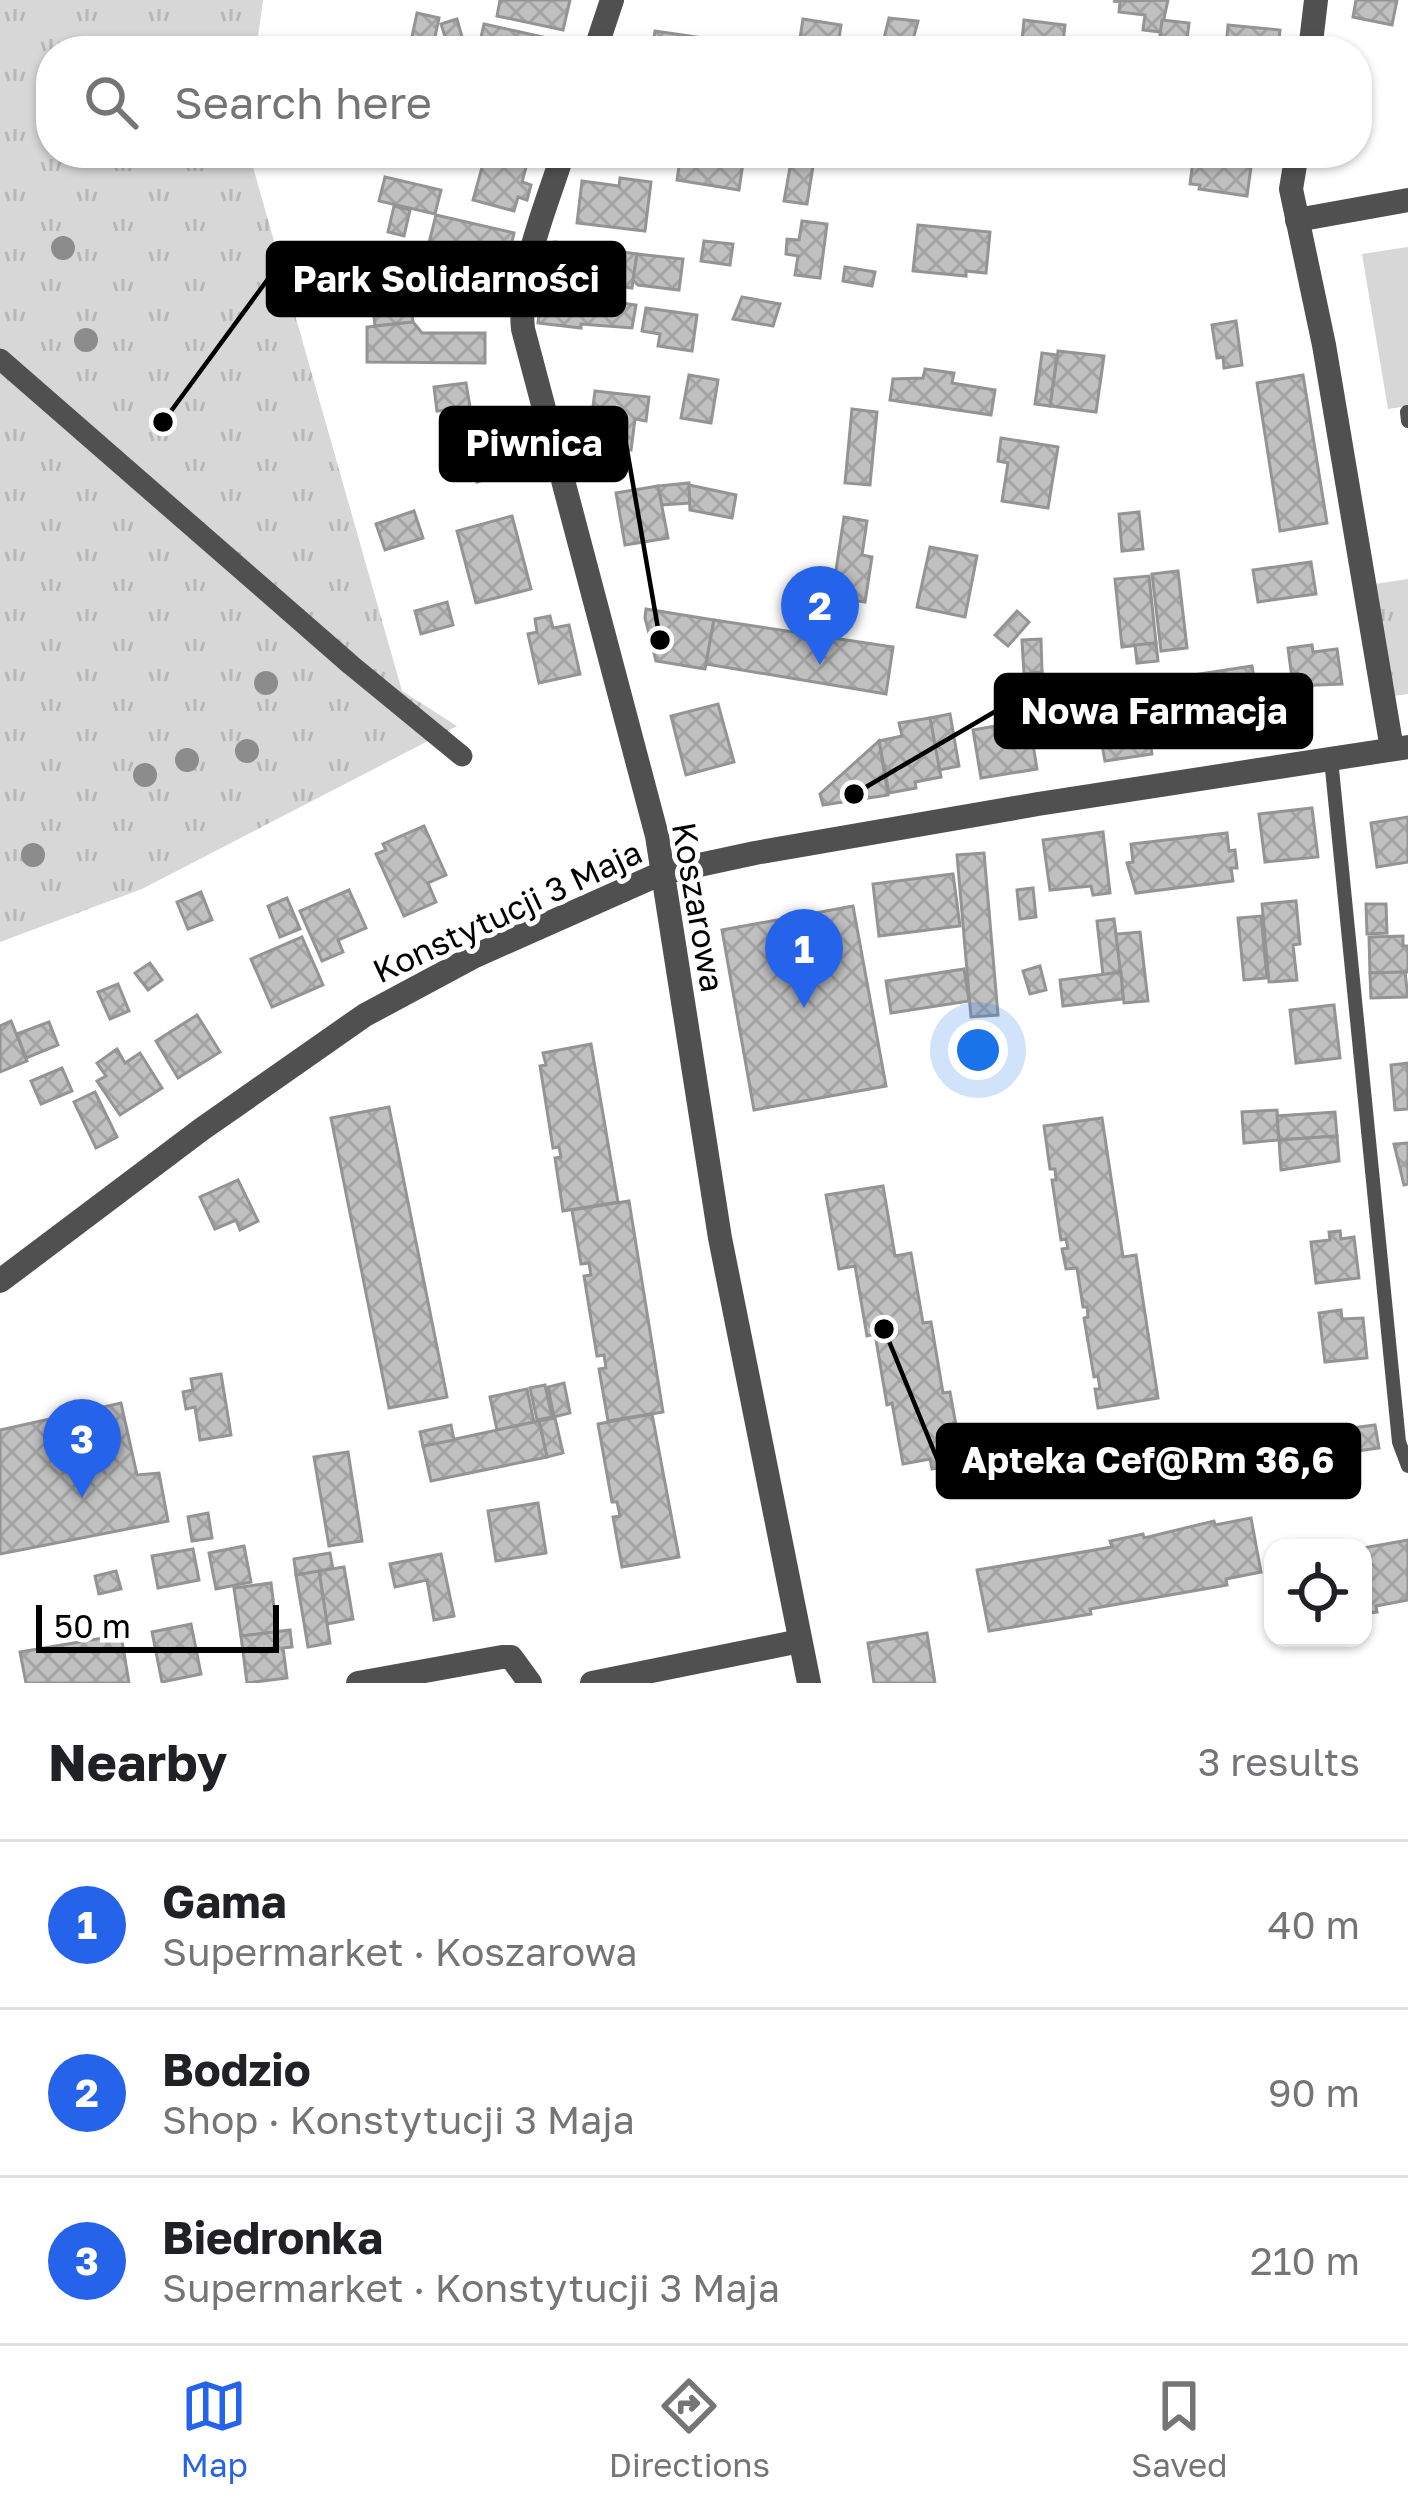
<!DOCTYPE html>
<html lang="en">
<head>
<meta charset="utf-8">
<style>
	body { margin:0; font-family:"Golos Text",sans-serif; background:#f6f6f6; color:#202124 }
	.controls { position:absolute; right:36px; bottom:36px; display:grid; overflow:hidden; border-radius:24px; box-shadow:0 3px 9px #0004 }
	.controls button { width:108px; height:108px; display:grid; place-items:center; padding:0; border:0; border-bottom:3px solid #e0e0e0; background:#fff; color:#202124; font:60px sans-serif }
	.scale { position:absolute; left:36px; bottom:30px; width:243px; box-sizing:border-box; padding-left:12px; border:6px solid #000; border-top:0; font-size:33px; line-height:42px; white-space:nowrap; color:#000; -webkit-text-stroke:9px #fff; paint-order:stroke }
	.you { position:absolute; left:978px; top:1050px; width:42px; height:42px; margin:-30px; border:9px solid #fff; border-radius:50%; background:#1a73e8; box-shadow:0 0 0 18px #1a73e833 }
	.badge { display:grid; place-items:center; width:78px; height:78px; border-radius:50%; background:#2563eb; color:#fff; font-size:39px; font-weight:700 }
	.pin { position:absolute; translate:-50% -99px; filter:drop-shadow(0 3px 6px #0008) }
	.pin::after { content:''; position:absolute; top:63px; width:42px; height:36px; background:inherit; clip-path:polygon(0 0,100% 0,50% 100%) }
	.list { margin:0; padding:0; list-style:none }
	h2 { display:flex; justify-content:space-between; align-items:center; height:156px; margin:0; padding:0 48px; font-size:51px }
	h2 small { font-size:39px; font-weight:400; color:#757577 }
	.list li { display:grid; grid-template-columns:78px 1fr auto; gap:36px; align-items:center; box-sizing:border-box; height:168px; padding:0 48px; border-top:3px solid #e0e0e0 }
	.list b { display:block; font-size:45px; white-space:nowrap }
	.list p { margin:0; font-size:39px; white-space:nowrap; color:#757577 }
	.list em { font-size:39px; font-style:normal; color:#757577 }
	.icon { flex:none; width:66px; height:66px; fill:none; stroke:currentColor; stroke-width:2; stroke-linecap:round; stroke-linejoin:round }
	.map { position:relative; flex:none; width:1408px; height:1683px; overflow:hidden }
	.search { position:absolute; background:#fff; box-shadow:0 3px 9px #0004; left:36px; right:36px; top:36px; height:132px; display:flex; align-items:center; gap:30px; box-sizing:border-box; padding:0 42px; border-radius:48px; color:#757577; font-size:45px }
	.sheet { height:660px; background:#fff }
	nav { display:flex; justify-content:space-around; align-items:center; box-sizing:border-box; height:168px; border-top:3px solid #e0e0e0; background:#fff; font-size:33px; color:#757577 }
	nav a { display:grid; justify-items:center; gap:6px }
	nav .on { color:#2563eb }
	.map>svg:first-child { display:block }
	.grass { fill:url(#grass-tufts) }
	.pitch { fill:#d7d7d7 }
	.building { fill:url(#building-cross-hatch); stroke:#949494; stroke-width:3 }
	.lines { fill:none; stroke-linecap:round; stroke-linejoin:round }
	.service { stroke:#505050; stroke-width:14 }
	.pedestrian { stroke:#505050; stroke-width:21 }
	.minor { stroke:#505050; stroke-width:24 }
	.tree { fill:#8c8c8c }
	.labels { text-anchor:middle; dominant-baseline:central; stroke-width:10; stroke-linejoin:round; paint-order:stroke }
	.street-label { font-size:33px; fill:#000; stroke:#fff }
	.leader { fill:none; stroke:#000; stroke-width:4.5 }
	.callout-dot { fill:#000; stroke:#fff; stroke-width:4.5 }
	.callout { fill:#000; stroke:#000; stroke-width:4.5 }
	.callout-label { font-size:36px; text-anchor:middle; font-weight:bold; fill:#fff }
</style>
</head>
<body>
<div class="map">
<svg width="1408" height="1683" viewBox="0 0 1408 1683">
	<defs>
		<pattern id="grass-tufts" width="24" height="20" patternUnits="userSpaceOnUse" patternTransform="scale(3)"><rect width="24" height="20" fill="#d7d7d7"/><path d="M3 7l-1-3M5 7V3M7 7l1-3M15 17l-1-3M17 17v-4M19 17l1-3" fill="none" stroke="#b7b7b7"/></pattern>
		<pattern id="building-cross-hatch" width="8" height="8" patternUnits="userSpaceOnUse" patternTransform="scale(3)"><rect width="8" height="8" fill="#c0c0c0"/><path d="M0 0l8 8M0 8l8-8" fill="none" stroke="#a3a3a3"/></pattern>
	</defs>
	<rect width="100%" height="100%" fill="#fff"/>
	<!-- grass -->
	<g class="grass">
		<path d="M0 0H263L256 51H51V153H249L402 691 457 726 142 889 0 942Z"/>
		<path d="M1408 579V694L1393 696 1375 584Z"/>
		<path d="M1085 1429 1115 1444 1124 1481 1029 1499 1021 1460Z"/>
	</g>
	<!-- pitch -->
	<path class="pitch" d="M1408 247V406L1388 409 1362 254Z"/>
	<!-- building -->
	<g class="building">
		<path d="M500 0H570L563 30 497 16Z"/>
		<path d="M1168 0 1161 32 1143 30 1145 15 1119 12 1120 2 1113 1Z"/>
		<path d="M1356 0H1397L1392 25 1353 17Z"/>
		<path d="M417 13 439 18 432 51H409Z"/>
		<path d="M889 18 918 21 910 51H881Z"/>
		<path d="M457 19 464 44 449 49 441 24Z"/>
		<path d="M803 19 841 25 837 51H798Z"/>
		<path d="M1024 20 1065 25 1062 51H1021Z"/>
		<path d="M1162 20 1189 23 1186 48 1159 44Z"/>
		<path d="M484 24 556 40 554 51H478Z"/>
		<path d="M1228 25 1280 30 1278 51 1226 48Z"/>
		<path d="M655 31 723 41 721 51H652Z"/>
		<path d="M486 153 528 160 522 182 531 185 527 200 518 197 514 211 473 200Z"/>
		<path d="M681 153 744 156 739 190 677 180Z"/>
		<path d="M1194 153H1253L1247 196 1199 189 1200 185 1190 184Z"/>
		<path d="M791 162 813 166 807 204 784 201Z"/>
		<path d="M385 177 441 190 435 214 379 201Z"/>
		<path d="M620 178 651 182 645 231 577 223 582 181 619 186Z"/>
		<path d="M394 206 410 210 404 236 388 232Z"/>
		<path d="M436 215 514 233 507 265 428 247Z"/>
		<path d="M802 221 827 224 820 278 795 275 798 256 786 254 787 239 799 240Z"/>
		<path d="M918 225 990 232 986 273 966 271V276L913 271Z"/>
		<path d="M704 241 733 244 730 265 701 261Z"/>
		<path d="M555 242 637 254 632 288 585 282 583 298 548 293Z"/>
		<path d="M637 254 683 259 679 290 638 285 633 280Z"/>
		<path d="M845 267 875 272 872 286 843 281Z"/>
		<path d="M408 283 413 322 375 326 371 287Z"/>
		<path d="M542 292 636 305 632 328 581 324V328L538 323Z"/>
		<path d="M742 297 780 304 773 326 733 319Z"/>
		<path d="M646 308 697 315 692 351 658 346 660 334 642 331Z"/>
		<path d="M1236 321 1242 365 1224 368 1223 357 1217 358 1212 325Z"/>
		<path d="M413 322 422 333H485V363L367 362V327Z"/>
		<path d="M1058 351 1104 356 1096 412 1050 406Z"/>
		<path d="M1042 353 1057 355 1050 406 1035 404Z"/>
		<path d="M925 369 954 373 952 383 995 390 991 415 890 400 893 379 923 378Z"/>
		<path d="M689 375 718 380 711 423 681 418Z"/>
		<path d="M1303 375 1327 523 1280 531 1257 383Z"/>
		<path d="M466 383 470 407 437 411 434 387Z"/>
		<path d="M595 391 649 397 646 421 635 419 631 450 588 445Z"/>
		<path d="M852 409 877 412 870 485 845 483Z"/>
		<path d="M506 412 524 466 477 482 459 428Z"/>
		<path d="M1001 438 1058 447 1048 508 1002 501 1008 463 998 461Z"/>
		<path d="M689 483 690 503 662 505 658 486Z"/>
		<path d="M689 485 736 495 732 518 690 510Z"/>
		<path d="M658 486 668 538 625 545 616 493Z"/>
		<path d="M414 511 423 538 385 550 376 524Z"/>
		<path d="M1139 512 1143 549 1122 551 1119 514Z"/>
		<path d="M512 516 531 589 476 603 457 531Z"/>
		<path d="M844 517 867 521 862 555 872 557 865 602 832 597Z"/>
		<path d="M930 547 977 556 965 617 917 607Z"/>
		<path d="M1311 562 1316 594 1258 602 1253 570Z"/>
		<path d="M1178 571 1187 648 1161 651 1152 574Z"/>
		<path d="M1149 576 1156 643 1122 647 1115 579Z"/>
		<path d="M447 602 453 625 421 634 415 611Z"/>
		<path d="M646 609 714 620 705 669 656 661 645 618Z"/>
		<path d="M1017 611 1029 622 1008 646 995 635Z"/>
		<path d="M550 616 553 628 569 625 580 674 539 683 528 634 537 632 535 619Z"/>
		<path d="M714 620 893 647 886 694 706 664Z"/>
		<path d="M1041 639 1042 672 1024 674 1022 640Z"/>
		<path d="M1156 643 1158 661 1137 663 1135 645Z"/>
		<path d="M1312 645 1313 652 1337 649 1342 684 1293 686 1288 648Z"/>
		<path d="M1252 666 1261 719 1202 729 1193 675Z"/>
		<path d="M1042 672 1046 700 1028 703 1024 674Z"/>
		<path d="M1125 702 1127 715 1146 712 1152 754 1105 761 1100 734 1076 738 1072 709Z"/>
		<path d="M718 704 734 762 686 775 671 716Z"/>
		<path d="M950 714 959 766 939 770 930 718Z"/>
		<path d="M930 718 941 777 915 782 916 788 889 793 879 741 902 736 899 723Z"/>
		<path d="M1029 720 1037 769 981 778 973 730Z"/>
		<path d="M879 741 888 795 823 805 820 794Z"/>
		<path d="M1312 808 1318 857 1265 862 1259 814Z"/>
		<path d="M1408 817V862L1377 867 1371 823Z"/>
		<path d="M424 826 446 875 428 883 436 902 404 916 376 854 386 850 383 844Z"/>
		<path d="M1103 832 1110 893 1093 895 1091 886 1050 890 1043 840Z"/>
		<path d="M1227 833 1229 851 1235 850 1237 868H1231L1233 881 1136 893 1127 863 1133 862 1131 844Z"/>
		<path d="M984 853 998 1015 971 1017 957 855Z"/>
		<path d="M953 874 960 926 879 936 873 884Z"/>
		<path d="M1033 888 1036 917 1020 919 1017 890Z"/>
		<path d="M349 890 366 928 338 940 343 952 322 961 300 911Z"/>
		<path d="M201 892 212 920 188 929 177 902Z"/>
		<path d="M287 898 300 929 280 937 268 906Z"/>
		<path d="M1296 901 1300 944 1293 945 1297 980 1269 982 1262 904Z"/>
		<path d="M1366 904H1386L1387 933 1367 934Z"/>
		<path d="M853 906 886 1086 754 1110 722 930Z"/>
		<path d="M1261 916 1267 978 1244 980 1238 918Z"/>
		<path d="M1114 919 1121 972 1103 975 1097 921Z"/>
		<path d="M1140 932 1148 1001 1124 1003 1116 934Z"/>
		<path d="M1403 936V946H1408V972L1370 973 1369 937Z"/>
		<path d="M302 937 323 985 272 1007 251 959Z"/>
		<path d="M150 963 162 980 148 990 135 973Z"/>
		<path d="M1040 966 1046 990 1030 994 1023 971Z"/>
		<path d="M964 969 969 1001 891 1013 886 981Z"/>
		<path d="M1121 972 1123 999 1063 1006 1060 980Z"/>
		<path d="M1405 972 1408 997 1371 998 1370 973Z"/>
		<path d="M118 984 129 1011 110 1019 98 992Z"/>
		<path d="M1334 1005 1340 1058 1296 1063 1290 1010Z"/>
		<path d="M197 1015 220 1052 178 1078 156 1041Z"/>
		<path d="M11 1021 27 1061 0 1072V1026Z"/>
		<path d="M49 1022 58 1045 26 1058 17 1034Z"/>
		<path d="M591 1044 618 1202 563 1211 555 1158 561 1157 559 1147 553 1148 540 1066 546 1065 543 1053Z"/>
		<path d="M117 1049 125 1063 140 1053 162 1088 120 1115 97 1081 106 1076 97 1063Z"/>
		<path d="M1408 1063V1109L1395 1110 1391 1065Z"/>
		<path d="M62 1068 72 1091 41 1104 31 1081Z"/>
		<path d="M95 1092 117 1137 96 1148 74 1102Z"/>
		<path d="M389 1107 447 1397 389 1408 331 1118Z"/>
		<path d="M1277 1110 1279 1140 1244 1143 1242 1112Z"/>
		<path d="M1335 1112 1337 1136 1279 1140 1277 1116Z"/>
		<path d="M1102 1118 1123 1257 1136 1255 1158 1398 1098 1408 1095 1389H1100L1098 1376 1094 1377 1084 1318 1088 1317 1087 1307H1083L1077 1268 1066 1269 1062 1249 1068 1248 1066 1239 1061 1240 1052 1180H1056L1055 1169H1050L1044 1126Z"/>
		<path d="M1337 1136 1339 1161 1281 1170 1279 1140Z"/>
		<path d="M1408 1143V1184L1404 1185 1394 1144Z"/>
		<path d="M238 1180 258 1221 240 1230 236 1220 215 1229 200 1197Z"/>
		<path d="M883 1186 895 1256 911 1253 923 1323 931 1322 943 1393 950 1392 963 1464 932 1469 930 1459 903 1464 892 1403 887 1405 875 1334 867 1336 855 1266 839 1269 826 1195Z"/>
		<path d="M629 1201 663 1412 608 1421 599 1369 606 1368 604 1355 597 1356 584 1276 591 1275 589 1263 581 1264 572 1210Z"/>
		<path d="M1340 1231 1341 1239 1354 1237 1359 1278 1316 1283 1311 1242 1330 1240 1329 1232Z"/>
		<path d="M1341 1310 1342 1319 1363 1318 1367 1358 1325 1362 1319 1313Z"/>
		<path d="M221 1374 231 1435 200 1440 195 1407 186 1409 183 1392 193 1390 191 1379Z"/>
		<path d="M564 1383 570 1413 554 1417 548 1387Z"/>
		<path d="M545 1385 552 1417 537 1420 530 1388Z"/>
		<path d="M527 1389 534 1422 497 1430 490 1397Z"/>
		<path d="M121 1403 137 1475 159 1473 168 1521 0 1554V1430Z"/>
		<path d="M652 1414 679 1557 622 1567 613 1517 620 1516 617 1502H612L598 1424Z"/>
		<path d="M555 1418 563 1453 547 1457 539 1421Z"/>
		<path d="M539 1421 547 1457 431 1481 423 1446Z"/>
		<path d="M451 1425 454 1440 423 1446 420 1432Z"/>
		<path d="M1375 1425 1379 1448 1315 1457 1312 1433Z"/>
		<path d="M348 1452 362 1541 329 1546 314 1457Z"/>
		<path d="M538 1503 546 1553 496 1561 488 1511Z"/>
		<path d="M208 1513 212 1538 192 1541 188 1517Z"/>
		<path d="M1251 1518 1261 1572 1226 1579 1227 1585 1090 1609 1091 1614 989 1631 977 1570 1112 1547 1110 1541 1143 1534 1144 1538 1214 1521 1215 1525Z"/>
		<path d="M1408 1540V1600L1376 1606 1377 1612 1363 1614V1548Z"/>
		<path d="M244 1546 251 1582 216 1589 209 1553Z"/>
		<path d="M193 1549 199 1580 158 1588 152 1556Z"/>
		<path d="M330 1553 333 1569 296 1575 294 1559Z"/>
		<path d="M441 1554 454 1616 434 1620 427 1580 395 1587 390 1564Z"/>
		<path d="M344 1567 353 1619 327 1624 319 1571Z"/>
		<path d="M116 1571 121 1589 99 1594 95 1576Z"/>
		<path d="M319 1571 330 1643 308 1647 296 1575Z"/>
		<path d="M271 1583 277 1632 241 1636 234 1588Z"/>
		<path d="M191 1624 201 1674 162 1682 152 1632Z"/>
		<path d="M290 1630 292 1647 283 1648 287 1678 247 1683 241 1636Z"/>
		<path d="M927 1633 935 1683H874L868 1643Z"/>
		<path d="M121 1635 129 1683H26L20 1652Z"/>
	</g>
	<g class="lines">
		<!-- service -->
		<g class="service">
			<path d="M1407 412 1408 421"/>
			<path d="M1331 759 1399 1442 1408 1466"/>
		</g>
		<!-- pedestrian -->
		<path class="pedestrian" d="M0 359 351 665 462 756"/>
		<!-- minor -->
		<g class="minor">
			<path d="M595 51 612 0"/>
			<path d="M1310 51 1316 0"/>
			<path d="M563 153C546 208 517 271 523 329L657 836 720 1238 809 1683"/>
			<path d="M1297 153 1291 189 1324 345 1392 749"/>
			<path d="M1297 220 1408 200"/>
			<path d="M0 1281 202 1129 365 1015 475 956 662 873 755 853 1038 804 1408 747"/>
			<path d="M358 1683 502 1657H511L530 1683"/>
			<path d="M592 1683 800 1641"/>
		</g>
	</g>
	<!-- trees -->
	<g class="tree">
		<circle cx="63" cy="248" r="12"/>
		<circle cx="86" cy="340" r="12"/>
		<circle cx="266" cy="683" r="12"/>
		<circle cx="247" cy="751" r="12"/>
		<circle cx="187" cy="760" r="12"/>
		<circle cx="145" cy="775" r="12"/>
		<circle cx="33" cy="855" r="12"/>
	</g>
	<g class="labels">
		<!-- street labels -->
		<g class="street-label">
			<text transform="translate(699 907) rotate(80)">Koszarowa</text>
			<text transform="translate(507 911) rotate(-25)">Konstytucji 3 Maja</text>
		</g>
	</g>
	<!-- callouts -->
	<path class="leader" d="M163 422L268 279M660 640L626 444M854 794L996 711M884 1329L938 1461"/>
	<g class="callout-dot">
		<circle cx="163" cy="422" r="12"/>
		<circle cx="660" cy="640" r="12"/>
		<circle cx="854" cy="794" r="12"/>
		<circle cx="884" cy="1329" r="12"/>
	</g>
	<g class="callout">
		<rect x="268" y="243" width="356" height="72" rx="12"/>
		<rect x="441" y="408" width="185" height="72" rx="12"/>
		<rect x="996" y="675" width="315" height="72" rx="12"/>
		<rect x="938" y="1425" width="421" height="72" rx="12"/>
	</g>
	<g class="callout-label">
		<text x="446" y="292">Park Solidarności</text>
		<text x="534" y="456">Piwnica</text>
		<text x="1154" y="724">Nowa Farmacja</text>
		<text x="1148" y="1473">Apteka Cef@Rm 36,6</text>
	</g>
</svg>
<div class="controls">
<button><svg class="icon" aria-label="locate" viewBox="0 0 24 24"><circle cx="12" cy="12" r="6"/><path d="M12 2v4M12 18v4M2 12h4M18 12h4"/></svg></button>
</div>
<div class="scale">50 m</div>
<div class="you"></div>
<div class="pin badge" style="left:804px;top:1008px">1</div>
<div class="pin badge" style="left:820px;top:665px">2</div>
<div class="pin badge" style="left:82px;top:1498px">3</div>
<div class="search"><svg class="icon" aria-label="search" viewBox="0 0 24 24"><circle cx="10" cy="10" r="6"/><path d="M15 15l6 6"/></svg>Search here</div>
</div>
<section class="sheet">
<h2>Nearby<small>3 results</small></h2>
<ul class="list">
<li><span class="badge">1</span><div><b>Gama</b><p>Supermarket · Koszarowa</p></div><em>40 m</em></li>
<li><span class="badge">2</span><div><b>Bodzio</b><p>Shop · Konstytucji 3 Maja</p></div><em>90 m</em></li>
<li><span class="badge">3</span><div><b>Biedronka</b><p>Supermarket · Konstytucji 3 Maja</p></div><em>210 m</em></li>
</ul>
</section>
<nav>
<a class="on"><svg class="icon" aria-label="map" viewBox="0 0 24 24"><path d="M3 6l6-2 6 2 6-2v14l-6 2-6-2-6 2zM9 4v14M15 6v14"/></svg>Map</a>
<a><svg class="icon" aria-label="directions" viewBox="0 0 24 24"><path d="M12 3l9 9-9 9-9-9zM9 14v-3h6M13 9l2 2-2 2"/></svg>Directions</a>
<a><svg class="icon" aria-label="saved" viewBox="0 0 24 24"><path d="M7 4h10v16l-5-4-5 4z"/></svg>Saved</a>
</nav>
</body>
</html>
